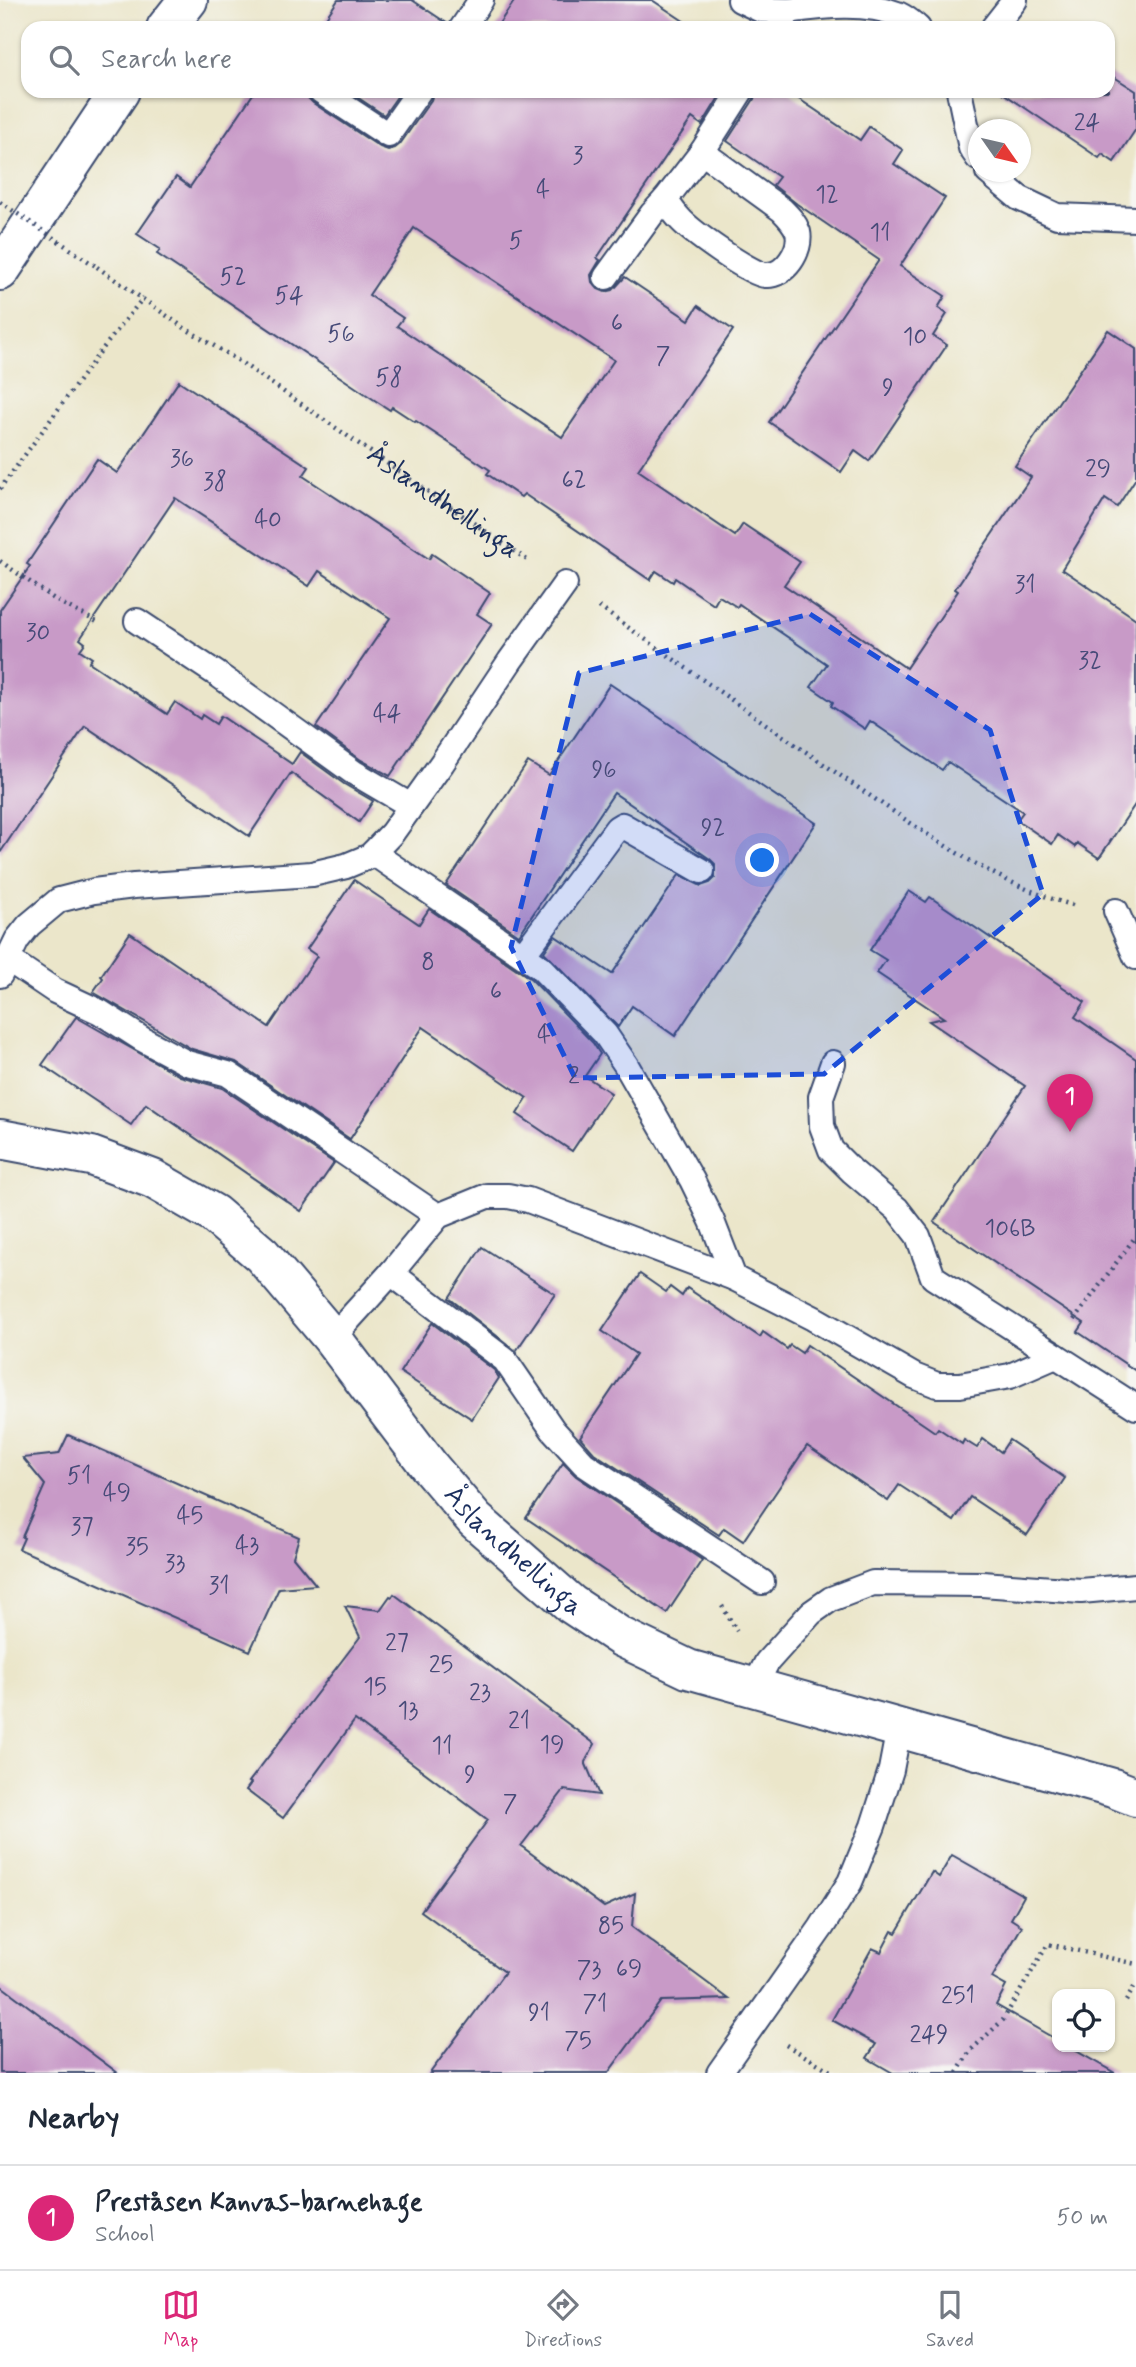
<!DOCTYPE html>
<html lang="en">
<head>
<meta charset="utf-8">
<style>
	body { margin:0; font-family:Mynerve,sans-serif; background:#f2f2f3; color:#1f2937 }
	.controls { position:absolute; right:21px; bottom:21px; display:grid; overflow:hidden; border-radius:14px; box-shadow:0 2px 5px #0004 }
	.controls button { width:63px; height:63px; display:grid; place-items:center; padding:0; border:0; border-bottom:2px solid #e0e1e3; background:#fff; color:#1f2937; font:35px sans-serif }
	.compass { position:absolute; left:968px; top:119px; width:63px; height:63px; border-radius:50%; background:#fff; box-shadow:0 2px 5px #0004; rotate:124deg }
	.you { position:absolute; left:763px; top:861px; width:24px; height:24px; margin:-18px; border:5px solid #fff; border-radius:50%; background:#1a73e8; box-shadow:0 0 0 10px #1a73e833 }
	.badge { display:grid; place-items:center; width:46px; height:46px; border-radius:50%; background:#db2777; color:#fff; font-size:23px; font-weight:700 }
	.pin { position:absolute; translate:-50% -58px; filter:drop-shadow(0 2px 4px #0008) }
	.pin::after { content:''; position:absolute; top:37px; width:24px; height:21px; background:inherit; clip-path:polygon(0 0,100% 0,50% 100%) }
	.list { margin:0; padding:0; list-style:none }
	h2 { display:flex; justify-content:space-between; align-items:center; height:91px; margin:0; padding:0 28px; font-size:30px }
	h2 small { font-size:23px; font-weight:400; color:#747a83 }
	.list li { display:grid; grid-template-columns:46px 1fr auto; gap:21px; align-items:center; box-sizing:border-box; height:105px; padding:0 28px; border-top:2px solid #e0e1e3 }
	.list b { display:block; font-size:26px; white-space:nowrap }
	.list p { margin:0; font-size:23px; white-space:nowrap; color:#747a83 }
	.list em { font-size:23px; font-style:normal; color:#747a83 }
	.icon { flex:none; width:38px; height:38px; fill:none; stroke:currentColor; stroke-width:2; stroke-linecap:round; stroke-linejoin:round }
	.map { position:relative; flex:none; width:1136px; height:2073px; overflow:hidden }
	.search { position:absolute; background:#fff; box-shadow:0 2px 5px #0004; left:21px; right:21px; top:21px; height:77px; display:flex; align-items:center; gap:18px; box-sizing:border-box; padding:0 24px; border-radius:21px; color:#747a83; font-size:26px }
	.sheet { height:196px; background:#fff }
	nav { display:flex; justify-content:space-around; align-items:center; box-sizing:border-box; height:98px; border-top:2px solid #e0e1e3; background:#fff; font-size:19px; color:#747a83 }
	nav a { display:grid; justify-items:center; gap:4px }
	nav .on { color:#db2777 }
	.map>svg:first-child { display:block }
	.building { fill:#c89ac7; fill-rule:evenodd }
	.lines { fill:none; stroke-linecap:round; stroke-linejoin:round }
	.service-casing { stroke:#3a4a6e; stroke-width:28 }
	.minor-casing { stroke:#3a4a6e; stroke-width:42 }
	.tertiary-casing { stroke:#3a4a6e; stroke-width:42 }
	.path { stroke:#3a4a6e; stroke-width:4.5; stroke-dasharray:2 5; stroke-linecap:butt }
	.service { stroke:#fff; stroke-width:24 }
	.minor { stroke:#fff; stroke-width:38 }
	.tertiary { stroke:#fff; stroke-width:38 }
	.path-bridge { stroke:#3a4a6e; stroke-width:4.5; stroke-dasharray:2 5; stroke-linecap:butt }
	.marked { fill:#1d4ed8; fill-opacity:0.2; stroke:#1d4ed8; stroke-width:5; stroke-dasharray:14 9; stroke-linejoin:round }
	.labels { text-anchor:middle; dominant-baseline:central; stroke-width:5; stroke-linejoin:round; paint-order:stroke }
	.number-label { font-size:24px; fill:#464a78 }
	.street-label { font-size:28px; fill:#1b2f5e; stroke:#f6f6f2 }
</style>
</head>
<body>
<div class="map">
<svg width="1136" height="2073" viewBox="0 0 1136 2073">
	<rect width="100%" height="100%" fill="#f6f6f2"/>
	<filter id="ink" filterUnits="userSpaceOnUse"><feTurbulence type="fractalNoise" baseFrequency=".0143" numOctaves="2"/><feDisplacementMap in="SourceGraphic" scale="14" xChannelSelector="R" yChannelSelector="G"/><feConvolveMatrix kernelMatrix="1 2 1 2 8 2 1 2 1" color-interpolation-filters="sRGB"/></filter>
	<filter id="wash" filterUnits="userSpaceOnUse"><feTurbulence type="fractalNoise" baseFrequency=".00686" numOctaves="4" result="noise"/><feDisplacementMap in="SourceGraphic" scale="28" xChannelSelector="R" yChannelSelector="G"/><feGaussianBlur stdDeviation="1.57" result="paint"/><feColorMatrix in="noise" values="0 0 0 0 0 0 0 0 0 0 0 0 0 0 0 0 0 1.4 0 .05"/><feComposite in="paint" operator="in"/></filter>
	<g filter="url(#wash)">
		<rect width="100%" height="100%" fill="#ebe6ca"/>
		<g id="blocks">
			<!-- building -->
			<g class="building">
				<path d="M338 0H412L448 24 447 28H319Z"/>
				<path d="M515 0H652L694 28H496Z"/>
				<path d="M1108 73 1136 91V129L1114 162 1102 154 1099 158 1000 91H1108Z"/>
				<path d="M255 91H306L308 98 313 103 380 147 388 150 395 148 400 144 431 100 434 91H723L702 125 692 118 597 258 600 260 591 275 592 282 598 289 605 292 613 290 625 277 689 320 698 306 733 330 638 470 735 536 743 524 800 562 784 585 906 668 958 591 955 589 1031 477 1015 466 1108 330 1136 349V478L1117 507 1105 499 1062 569 1136 619V803L1099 858 1077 843 1075 847 1058 835 1052 844 1017 820 1023 812 948 762 942 770 870 721 865 729 831 706 833 702 811 687 827 664 739 604 737 607 719 596 714 605 675 578 673 582 656 571 650 580 524 494 521 497 487 474 490 470 416 421 415 422 392 407 390 410 373 399 157 254 160 249 137 234 176 177 190 187ZM414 228 614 360 562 437 397 326 403 318 369 295Z"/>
				<path d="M348 91H401L384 115Z"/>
				<path d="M756 91H787L860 140 869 127 903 150 894 164 945 198 900 266 945 296 938 308 947 314 933 336 947 345 869 461 855 451 841 472 769 422 879 260 797 204 773 185 779 177 727 141 754 99Z"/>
				<path d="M179 381 309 467 303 476 429 559 432 554 490 593 477 614 492 624 390 776 361 760 316 727 390 618 319 571 309 586 175 498 80 639 85 643 80 650 92 658 89 662 167 714 175 702 200 719 202 715 216 724 221 716 292 764 300 752 344 784 373 801 359 822 291 773 249 836 85 726 0 853V610L30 566 27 564 97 459 117 473Z"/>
				<path d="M610 684 816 823 675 1036 632 1006 618 1027 544 952 555 936 612 974 679 875 701 886 710 883 715 878V864L710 859 614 793 519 935 446 885 528 762 549 775Z"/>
				<path d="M354 880 419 924 429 909 531 979 593 1043 600 1054 585 1076 611 1093 572 1151 517 1114 527 1098 423 1027 350 1139 236 1062 192 1049 93 992 103 978 101 976 130 933 269 1027 317 956 307 949Z"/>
				<path d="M909 891 926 902 930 897 1085 1002 1075 1017 1136 1059V1371L1078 1332 1084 1323 934 1222 1025 1086 929 1021 944 1018 877 973 886 960 870 950Z"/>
				<path d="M76 1017 180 1076 222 1088 334 1163 301 1211 146 1104 131 1125 42 1065Z"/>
				<path d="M482 1247 555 1294 516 1351 449 1298Z"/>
				<path d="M640 1274 666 1292 670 1287 682 1296 687 1288 760 1337 763 1332 787 1349 790 1345 802 1353 807 1345 935 1432 938 1428 962 1444 964 1440 977 1448 983 1439 1001 1452 1009 1440 1065 1478 1027 1535 970 1497 954 1521 899 1485 888 1501 807 1446 743 1541 724 1528 719 1535 594 1453 580 1437 636 1354 602 1331Z"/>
				<path d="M432 1323 494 1370 499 1378 472 1419 400 1372Z"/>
				<path d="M68 1435 299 1537 293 1557 316 1585 279 1588 250 1651 19 1549 24 1538 22 1537 45 1485 23 1458 59 1454Z"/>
				<path d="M563 1463 576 1476 702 1560 667 1613 526 1518Z"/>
				<path d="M394 1594 595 1744 585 1762 599 1795 564 1790 521 1846 604 1907 635 1893 632 1927 729 1999 661 2001 608 2073H430L505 1972 421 1911 488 1820 355 1720 283 1818 246 1790 251 1783 249 1782 360 1637 345 1606 380 1610 390 1596 392 1597Z"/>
				<path d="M952 1855 1024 1896 1011 1919 1022 1926 992 1978 1006 1986 996 2005 1057 2040V2047H1069L1115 2073H893L867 2058 876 2044 832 2020 872 1948 881 1952 892 1931 896 1933 932 1872 939 1877Z"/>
				<path d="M0 1985 118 2073H0Z"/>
			</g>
		</g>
	</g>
	<g filter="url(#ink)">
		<use href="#blocks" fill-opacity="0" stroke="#3a4a6e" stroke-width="2"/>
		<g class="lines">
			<defs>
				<g id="service">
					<path d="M740 0 761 10 789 11"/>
					<path d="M462 28 481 0"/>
					<path d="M779 28 789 11C825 6 865 1 900 15 907 18 913 24 918 28"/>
					<path d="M993 28 1015 0"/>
					<path d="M321 91 388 135 419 91"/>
					<path d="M959 91 971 148 978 158"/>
					<path d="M988 172 1019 198 1057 216 1136 219"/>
					<path d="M665 200C670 206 674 213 679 218 690 231 750 274 765 275 785 277 802 250 798 232 795 223 789 217 782 210L702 152"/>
					<path d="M606 277 652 214 665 200 702 152 741 91"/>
					<path d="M137 621 217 674 353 772 411 806"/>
					<path d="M373 853 541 968 605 1034 626 1065 692 1180 712 1221 734 1278"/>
					<path d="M1116 911 1136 957"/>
					<path d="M523 955 617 828 622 825 702 871"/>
					<path d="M9 960 55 991 100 1012 142 1039 187 1063 228 1074 438 1216"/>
					<path d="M0 975 17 940 29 925 59 900 94 891 134 886 312 874 346 866 370 856 392 833 442 763 510 661 565 584"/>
					<path d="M833 1063 821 1097 822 1126 831 1150 852 1171 897 1209 918 1236 933 1277 1136 1407"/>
					<path d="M391 1273 505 1360 553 1430 584 1464 762 1582"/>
					<path d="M332 1338 391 1273 438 1216 487 1196H508L528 1200 734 1278 813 1318 914 1376 937 1385H960L1010 1376 1056 1356"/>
					<path d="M753 1689 767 1662 811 1613 831 1599 873 1583 982 1584 1081 1591 1136 1586"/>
					<path d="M719 2073 821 1928 850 1882 873 1826 891 1770 899 1728"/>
				</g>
				<g id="minor">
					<path id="s2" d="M0 1139 91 1156 153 1179 214 1214 262 1255 332 1338 429 1466 475 1520 571 1604 621 1637 688 1669 1113 1788 1136 1797"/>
				</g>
				<g id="tertiary">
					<path d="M166 28 188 0"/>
					<path d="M0 271 120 91"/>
				</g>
			</defs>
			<!-- service casing -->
			<use href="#service" class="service-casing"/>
			<!-- minor casing -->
			<use href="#minor" class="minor-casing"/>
			<!-- tertiary casing -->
			<use href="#tertiary" class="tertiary-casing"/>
			<!-- path -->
			<g class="path">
				<path id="s1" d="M97 267 183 327 239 361 530 562"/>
				<path d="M0 489 100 352 143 298"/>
				<path d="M0 561 57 601 97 622"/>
				<path d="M599 607C688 669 776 732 866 793 933 838 997 885 1076 906"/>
				<path d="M1074 1320 1136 1236"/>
				<path d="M722 1606 737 1631"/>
				<path d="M1126 2001 1136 1984"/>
				<path d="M786 2045 834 2073"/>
				<path d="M957 2073 970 2051 1003 2020 1048 1944 1136 1964"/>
			</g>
			<!-- service -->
			<use href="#service" class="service"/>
			<!-- minor -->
			<use href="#minor" class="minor"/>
			<!-- tertiary -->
			<use href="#tertiary" class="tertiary"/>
			<!-- path-bridge -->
			<path class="path-bridge" d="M0 202 97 267"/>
		</g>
	</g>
	<!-- marked area -->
	<path class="marked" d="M810 614 990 730 1043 894 824 1074 575 1078 511 947 579 673Z"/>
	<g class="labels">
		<!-- number labels -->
		<g class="number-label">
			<text x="1087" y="123">24</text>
			<text x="578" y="156">3</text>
			<text x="543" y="190">4</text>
			<text x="827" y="195">12</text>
			<text x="880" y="233">11</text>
			<text x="516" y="241">5</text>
			<text x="233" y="277">52</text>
			<text x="289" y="296">54</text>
			<text x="617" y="323">6</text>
			<text x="341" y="334">56</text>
			<text x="915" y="337">10</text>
			<text x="663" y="356">7</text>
			<text x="389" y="378">58</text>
			<text x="888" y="388">9</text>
			<text x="182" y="459">36</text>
			<text x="1098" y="469">29</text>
			<text x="574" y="480">62</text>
			<text x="215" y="482">38</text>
			<text x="268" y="520">40</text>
			<text x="1025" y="585">31</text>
			<text x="38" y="633">30</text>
			<text x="1090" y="661">32</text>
			<text x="387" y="714">44</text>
			<text x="604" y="770">96</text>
			<text x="713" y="828">92</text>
			<text x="428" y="962">8</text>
			<text x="496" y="991">6</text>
			<text x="544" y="1035">4</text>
			<text x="574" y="1076">2</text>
			<text x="1010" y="1229">106B</text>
			<text x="79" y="1476">51</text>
			<text x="117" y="1493">49</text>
			<text x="190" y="1516">45</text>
			<text x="82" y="1527">37</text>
			<text x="247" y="1546">43</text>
			<text x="137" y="1547">35</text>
			<text x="175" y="1564">33</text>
			<text x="219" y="1586">31</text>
			<text x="397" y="1643">27</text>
			<text x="441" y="1665">25</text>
			<text x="375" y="1687">15</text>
			<text x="480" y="1693">23</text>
			<text x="408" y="1711">13</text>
			<text x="519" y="1721">21</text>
			<text x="552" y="1745">19</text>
			<text x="442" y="1746">11</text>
			<text x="470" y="1775">9</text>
			<text x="510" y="1804">7</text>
			<text x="611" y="1926">85</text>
			<text x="629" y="1969">69</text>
			<text x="589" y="1970">73</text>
			<text x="958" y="1996">251</text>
			<text x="595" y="2004">71</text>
			<text x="539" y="2013">91</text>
			<text x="929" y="2035">249</text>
			<text x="578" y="2041">75</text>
		</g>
		<!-- street labels -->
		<g class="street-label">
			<text stroke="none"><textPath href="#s1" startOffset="418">Åslandhellinga</textPath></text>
			<text stroke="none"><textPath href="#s2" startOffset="681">Åslandhellinga</textPath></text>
		</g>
	</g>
</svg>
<div class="controls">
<button><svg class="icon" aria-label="locate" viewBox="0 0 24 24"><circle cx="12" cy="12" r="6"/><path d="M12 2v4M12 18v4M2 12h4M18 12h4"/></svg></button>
</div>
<svg class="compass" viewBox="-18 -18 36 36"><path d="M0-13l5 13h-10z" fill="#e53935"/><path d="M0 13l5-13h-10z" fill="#747a83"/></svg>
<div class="you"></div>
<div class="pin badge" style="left:1070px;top:1132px">1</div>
<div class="search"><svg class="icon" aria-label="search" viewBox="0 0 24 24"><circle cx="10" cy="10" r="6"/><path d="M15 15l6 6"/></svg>Search here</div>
</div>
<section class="sheet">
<h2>Nearby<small></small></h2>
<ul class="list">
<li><span class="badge">1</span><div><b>Preståsen Kanvas-barnehage</b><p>School</p></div><em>50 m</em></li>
</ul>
</section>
<nav>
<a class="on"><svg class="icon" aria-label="map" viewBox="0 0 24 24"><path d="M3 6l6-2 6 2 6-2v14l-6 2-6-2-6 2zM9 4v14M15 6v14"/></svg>Map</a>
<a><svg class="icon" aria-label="directions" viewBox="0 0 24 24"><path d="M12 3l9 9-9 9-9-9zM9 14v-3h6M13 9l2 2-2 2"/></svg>Directions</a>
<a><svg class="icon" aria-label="saved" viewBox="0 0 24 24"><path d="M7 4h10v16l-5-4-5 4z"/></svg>Saved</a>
</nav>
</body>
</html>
